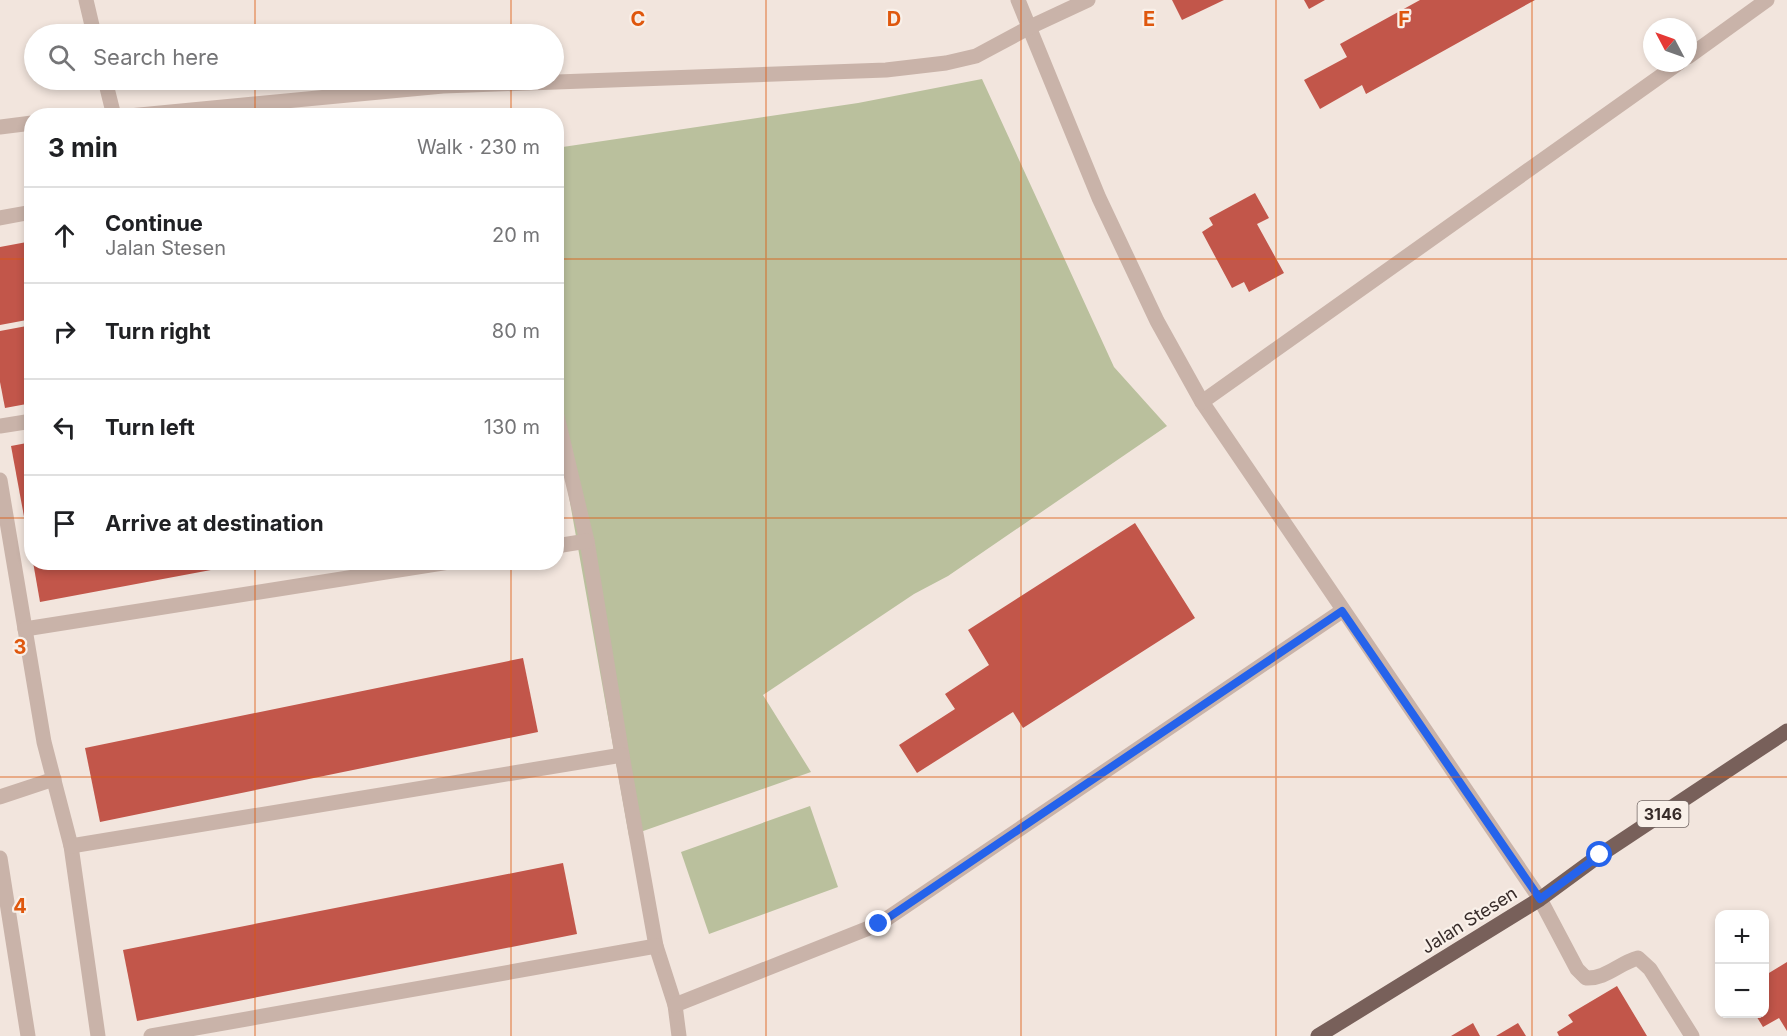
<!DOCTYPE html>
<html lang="en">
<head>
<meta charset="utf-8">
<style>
	body { margin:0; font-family:Inter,sans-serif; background:#f2f2f2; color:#202124 }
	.controls { position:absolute; right:18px; bottom:18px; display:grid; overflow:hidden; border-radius:12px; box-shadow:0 3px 9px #0003 }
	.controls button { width:54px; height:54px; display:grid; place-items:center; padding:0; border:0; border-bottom:2px solid #e0e0e0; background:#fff; color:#202124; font:30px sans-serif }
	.compass { position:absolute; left:1643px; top:18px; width:54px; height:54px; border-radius:50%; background:#fff; box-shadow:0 3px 9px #0003; rotate:311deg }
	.stop { position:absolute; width:18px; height:18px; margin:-14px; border:4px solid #2563eb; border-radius:50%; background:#fff }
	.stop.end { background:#2563eb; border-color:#fff; box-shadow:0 2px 6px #0008 }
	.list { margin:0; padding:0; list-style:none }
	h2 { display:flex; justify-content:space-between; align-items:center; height:78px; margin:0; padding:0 24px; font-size:26px }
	h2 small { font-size:20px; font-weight:400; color:#757577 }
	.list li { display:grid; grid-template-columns:39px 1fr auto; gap:18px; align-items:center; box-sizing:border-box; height:96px; padding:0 24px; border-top:2px solid #e0e0e0 }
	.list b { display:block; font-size:22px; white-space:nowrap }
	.list p { margin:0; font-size:20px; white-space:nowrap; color:#757577 }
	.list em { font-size:20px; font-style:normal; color:#757577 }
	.icon { flex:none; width:33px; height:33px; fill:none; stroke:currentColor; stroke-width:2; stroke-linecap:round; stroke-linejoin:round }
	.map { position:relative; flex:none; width:1787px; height:1036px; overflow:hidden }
	.search { position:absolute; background:#fff; box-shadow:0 3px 9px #0003; left:24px; top:24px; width:540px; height:66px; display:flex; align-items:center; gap:15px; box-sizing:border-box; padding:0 21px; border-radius:33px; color:#757577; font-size:22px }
	.panel { position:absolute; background:#fff; box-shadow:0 3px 9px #0003; left:24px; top:108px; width:540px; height:462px; border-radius:24px }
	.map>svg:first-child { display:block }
	.green { fill:#bac09d }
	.building { fill:#c2564a }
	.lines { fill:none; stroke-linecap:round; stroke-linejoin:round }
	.lane { stroke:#c9b3a9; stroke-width:15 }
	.street { stroke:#c9b3a9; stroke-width:15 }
	.primary { stroke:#78605a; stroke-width:15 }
	.route { stroke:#2563eb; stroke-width:8 }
	.grid { fill:none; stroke:#df570d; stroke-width:1.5; stroke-opacity:0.55 }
	.labels { text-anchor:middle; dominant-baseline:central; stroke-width:4.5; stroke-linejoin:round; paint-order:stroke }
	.shield { fill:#f9f0e9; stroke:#716663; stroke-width:1.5 }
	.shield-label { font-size:16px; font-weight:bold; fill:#372b29 }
	.street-label { font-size:18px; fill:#372b29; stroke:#f9f0e9 }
	.grid-label { font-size:20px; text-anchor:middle; font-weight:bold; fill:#df570d; stroke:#f9f0e9; stroke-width:4.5; stroke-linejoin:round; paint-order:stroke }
</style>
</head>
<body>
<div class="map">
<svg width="1787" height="1036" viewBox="0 0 1787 1036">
	<rect width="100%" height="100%" fill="#f2e5dd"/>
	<!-- green -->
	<g class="green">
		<path d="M982 79 1114 367 1167 426 948 576 914 594 763 695 811 772 629 836 557 429 556 148 858 103Z"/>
		<path d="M810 806 838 887 709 934 681 852Z"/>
	</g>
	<!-- building -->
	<g class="building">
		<path d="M1172 0H1224L1182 20Z"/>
		<path d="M1304 0H1325L1309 9Z"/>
		<path d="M1420 0H1535L1366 94 1362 85 1320 109 1304 80 1347 57 1340 44Z"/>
		<path d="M1255 193 1269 218 1257 224 1284 273 1249 292 1244 282 1232 288 1202 232 1213 225 1209 218Z"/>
		<path d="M32 241V319L0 325V247Z"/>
		<path d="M32 325V403L5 408 0 382V331Z"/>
		<path d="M32 442V520L25 522 11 446Z"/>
		<path d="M1135 523 1195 618 1023 728 1013 712 917 773 899 745 955 709 945 694 989 665 968 630Z"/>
		<path d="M32 526V547H30L27 527Z"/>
		<path d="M33 562H243V564L40 602Z"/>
		<path d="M523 658 538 732 100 822 85 748Z"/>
		<path d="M563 863 577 934 137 1021 123 950Z"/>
		<path d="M1787 962V1031L1779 1018 1763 1027 1755 1014H1764V976Z"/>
		<path d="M1617 986 1647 1036H1559L1557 1032 1573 1022 1568 1015Z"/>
		<path d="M1473 1023 1480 1036H1451Z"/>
		<path d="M1518 1023 1526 1036H1496Z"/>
	</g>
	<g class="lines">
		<!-- lane -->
		<g class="lane">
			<path d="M0 797 54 779"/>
			<path d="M0 858 28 1036"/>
			<path d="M1540 899 1577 969 1586 978C1606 979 1619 963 1638 958L1650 969 1692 1036"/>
		</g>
		<!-- street -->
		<g class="street">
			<path d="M86 0 94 34"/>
			<path d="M1018 0 1099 198 1157 321 1202 402 1540 899"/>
			<path d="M1688 57 1767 0"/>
			<path d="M105 80 114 116"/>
			<path d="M129 116 443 86 886 70 946 63 976 56 1030 27 1088 0"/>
			<path d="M0 127 32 123"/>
			<path d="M0 218 32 212"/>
			<path d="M1202 402 1679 63"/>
			<path d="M556 412 587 541 622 755 656 946 675 1005 679 1036"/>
			<path d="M0 426 32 421"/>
			<path d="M0 480 44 742 71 846 98 1036"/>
			<path d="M556 546 587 541"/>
			<path d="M25 629 449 562"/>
			<path d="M71 846 622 755"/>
			<path d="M675 1005 879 924 1342 611"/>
			<path d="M151 1036 656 946"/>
		</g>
		<!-- primary -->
		<path class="primary" d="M1318 1036 1540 899 1600 855 1787 731"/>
	</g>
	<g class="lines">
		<!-- route -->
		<path class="route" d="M879 924 1342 611 1540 899 1600 855"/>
	</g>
	<!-- grid -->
	<path class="grid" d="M255 0V34M511 0V34M766 0V1036M1021 0V1036M1276 0V1036M1532 0V1036M255 80V116M511 80V116M0 259H32M556 259H1787M0 518H32M556 518H1787M255 562V1036M511 562V1036M0 777H1787"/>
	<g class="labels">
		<!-- shield labels -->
		<rect class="shield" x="1637.5" y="801" width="51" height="26" rx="4.5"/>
		<g class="shield-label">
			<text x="1663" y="814">3146</text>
		</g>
		<!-- street labels -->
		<g class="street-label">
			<text transform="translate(1469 920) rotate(-32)">Jalan Stesen</text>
		</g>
	</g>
	<g class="grid-label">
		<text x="638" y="26">C</text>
		<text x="894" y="26">D</text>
		<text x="1149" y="26">E</text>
		<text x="1404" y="26">F</text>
		<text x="20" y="654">3</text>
		<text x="20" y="913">4</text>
	</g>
</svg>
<div class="controls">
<button>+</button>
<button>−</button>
</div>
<svg class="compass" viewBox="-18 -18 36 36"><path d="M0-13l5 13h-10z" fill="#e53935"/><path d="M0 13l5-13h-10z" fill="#757577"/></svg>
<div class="stop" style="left:1600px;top:855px"></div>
<div class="stop end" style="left:879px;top:924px"></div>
<div class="search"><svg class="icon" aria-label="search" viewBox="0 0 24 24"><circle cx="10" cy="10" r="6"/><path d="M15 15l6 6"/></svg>Search here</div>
<section class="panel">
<h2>3 min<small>Walk · 230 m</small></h2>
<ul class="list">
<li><svg class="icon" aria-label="ahead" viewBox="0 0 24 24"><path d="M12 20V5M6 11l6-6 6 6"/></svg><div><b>Continue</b><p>Jalan Stesen</p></div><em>20 m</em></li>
<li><svg class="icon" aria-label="right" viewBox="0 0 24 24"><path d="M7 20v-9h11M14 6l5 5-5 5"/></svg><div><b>Turn right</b></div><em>80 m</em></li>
<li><svg class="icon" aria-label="left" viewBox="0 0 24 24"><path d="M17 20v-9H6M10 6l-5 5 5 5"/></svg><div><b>Turn left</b></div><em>130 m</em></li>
<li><svg class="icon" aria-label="arrive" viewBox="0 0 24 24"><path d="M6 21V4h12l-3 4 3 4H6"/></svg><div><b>Arrive at destination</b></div></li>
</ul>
</section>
</div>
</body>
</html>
